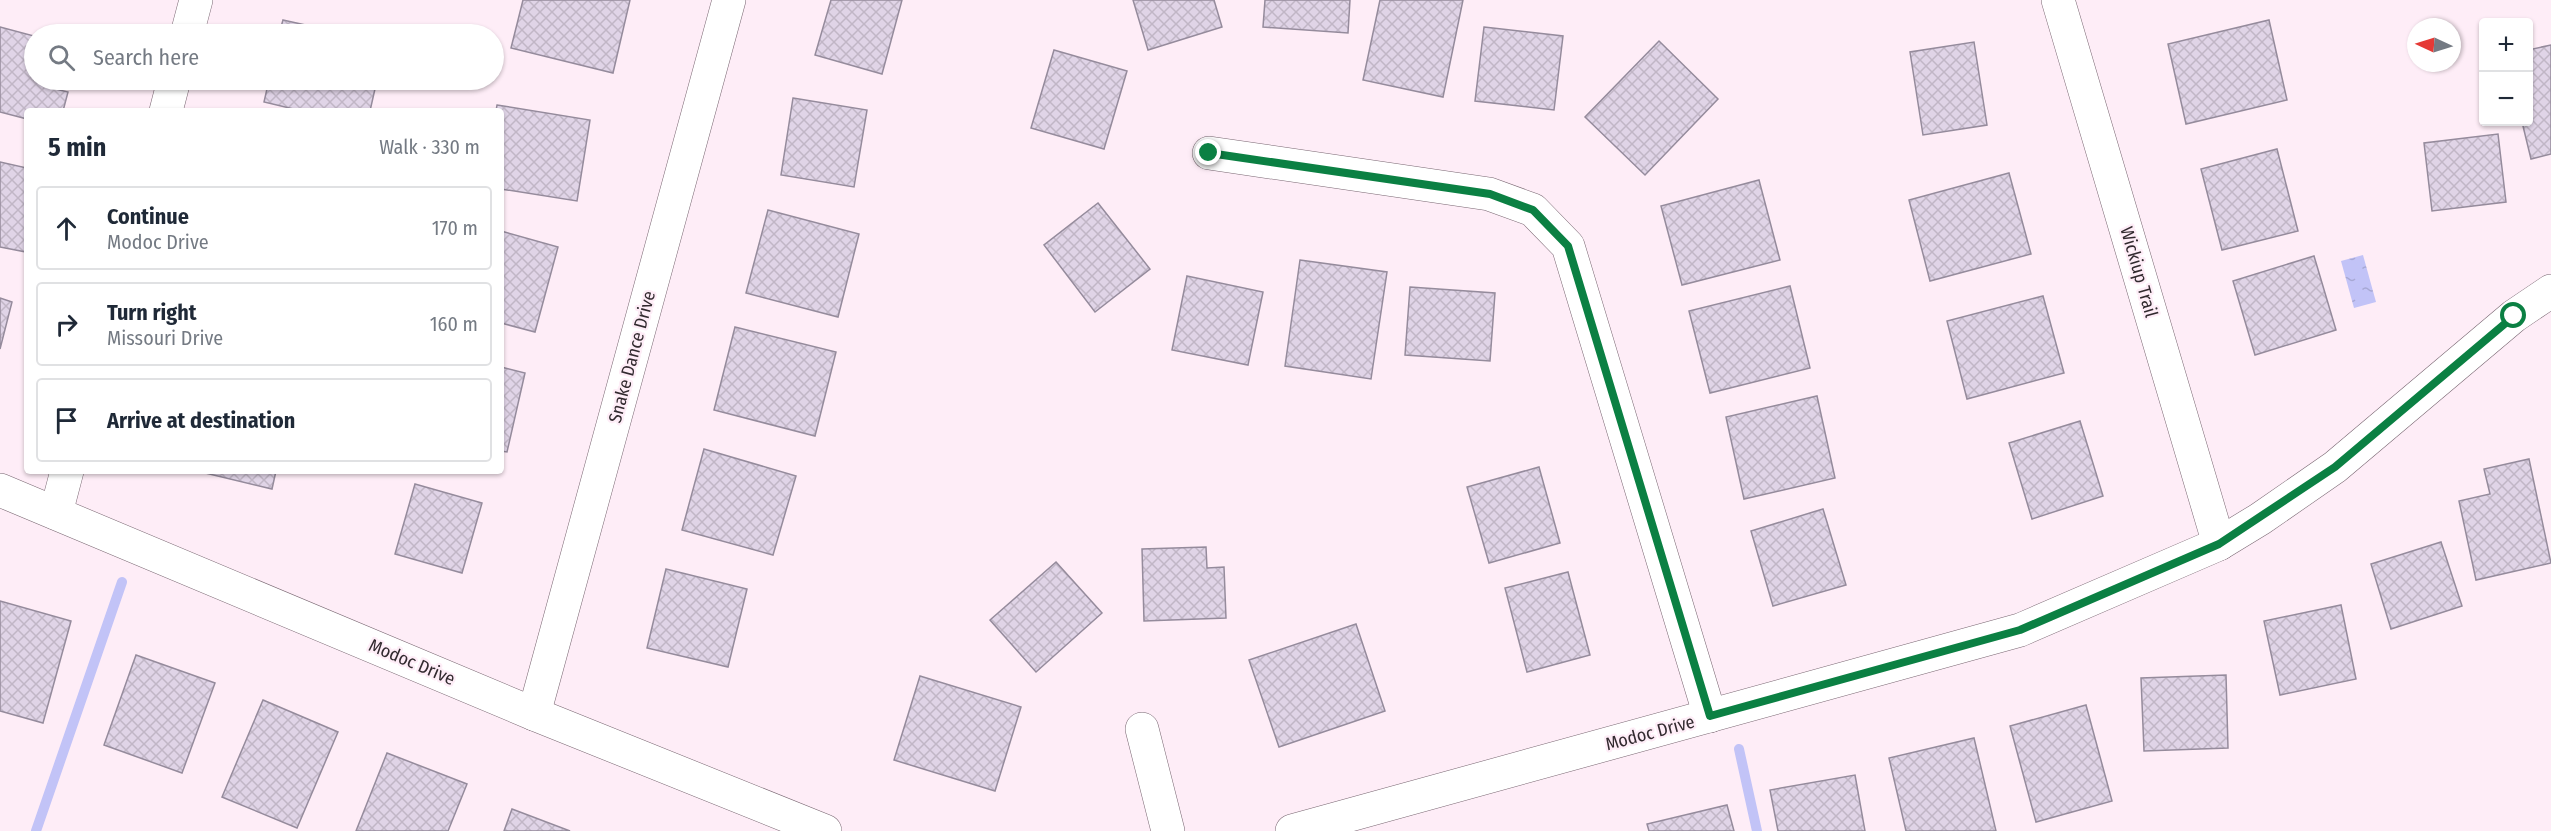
<!DOCTYPE html>
<html lang="en">
<head>
<meta charset="utf-8">
<style>
	body { margin:0; font-family:"Fira Sans Condensed",sans-serif; background:#f2f2f3; color:#1f2937 }
	.controls { position:absolute; right:18px; top:18px; display:grid; overflow:hidden; border-radius:6px; box-shadow:0 2px 4px #0004 }
	.controls button { width:54px; height:54px; display:grid; place-items:center; padding:0; border:0; border-bottom:2px solid #e0e1e3; background:#fff; color:#1f2937; font:30px sans-serif }
	.compass { position:absolute; left:2407px; top:18px; width:54px; height:54px; border-radius:50%; background:#fff; box-shadow:0 2px 4px #0004; rotate:274deg }
	.stop { position:absolute; width:18px; height:18px; margin:-14px; border:4px solid #0b8043; border-radius:50%; background:#fff }
	.stop.end { background:#0b8043; border-color:#fff; box-shadow:0 2px 6px #0008 }
	.list { margin:0; padding:0; list-style:none }
	h2 { display:flex; justify-content:space-between; align-items:center; height:78px; margin:0; padding:0 24px; font-size:26px }
	h2 small { font-size:20px; font-weight:400; color:#747a83 }
	.list li { display:grid; grid-template-columns:39px 1fr auto; gap:18px; align-items:center; box-sizing:border-box; height:84px; margin:0 12px 12px; padding:0 12px; border:2px solid #e0e1e3; border-radius:6px }
	.list b { display:block; font-size:22px; white-space:nowrap }
	.list p { margin:0; font-size:20px; white-space:nowrap; color:#747a83 }
	.list em { font-size:20px; font-style:normal; color:#747a83 }
	.icon { flex:none; width:33px; height:33px; fill:none; stroke:currentColor; stroke-width:2; stroke-linecap:round; stroke-linejoin:round }
	.map { position:relative; flex:none; width:2551px; height:831px; overflow:hidden }
	.search { position:absolute; background:#fff; box-shadow:0 2px 4px #0004; left:24px; top:24px; width:480px; height:66px; display:flex; align-items:center; gap:15px; box-sizing:border-box; padding:0 21px; border-radius:33px; color:#747a83; font-size:22px }
	.panel { position:absolute; background:#fff; box-shadow:0 2px 4px #0004; left:24px; top:108px; width:480px; height:366px; border-radius:6px }
	.map>svg:first-child { display:block }
	.water { fill:url(#water-ripples) }
	.lines { fill:none; stroke-linecap:round; stroke-linejoin:round }
	.stream { stroke:#c2c3f7; stroke-width:10 }
	.building { fill:url(#building-cross-hatch); stroke:#958b9c; stroke-width:1.5 }
	.street-casing { stroke:#796772; stroke-width:34 }
	.secondary-casing { stroke:#796772; stroke-width:34 }
	.street { stroke:#fff; stroke-width:33 }
	.secondary { stroke:#fff; stroke-width:33 }
	.route { stroke:#0b8043; stroke-width:8 }
	.labels { text-anchor:middle; dominant-baseline:central; stroke-width:4.5; stroke-linejoin:round; paint-order:stroke }
	.street-label { font-size:18px; fill:#322a2f; stroke:#feedf7 }
</style>
</head>
<body>
<div class="map">
<svg width="2551" height="831" viewBox="0 0 2551 831">
	<defs>
		<pattern id="water-ripples" width="26" height="14" patternUnits="userSpaceOnUse" patternTransform="scale(1.5)"><rect width="26" height="14" fill="#c2c3f7"/><path d="M2 4q2-2 4 0t4 0M15 11q2-2 4 0t4 0" fill="none" stroke="#a7a8d4"/></pattern>
		<pattern id="building-cross-hatch" width="8" height="8" patternUnits="userSpaceOnUse" patternTransform="scale(1.5)"><rect width="8" height="8" fill="#e0d4e7"/><path d="M0 0l8 8M0 8l8-8" fill="none" stroke="#c1b6c6"/></pattern>
	</defs>
	<rect width="100%" height="100%" fill="#feedf7"/>
	<!-- water -->
	<path class="water" d="M2363 255 2376 302 2354 308 2341 261Z"/>
	<g class="lines">
		<!-- stream -->
		<g class="stream">
			<path d="M1739 749 1757 831"/>
			<path d="M36 831 122 582"/>
		</g>
	</g>
	<!-- building -->
	<g class="building">
		<path d="M523 0H630L613 73 511 48Z"/>
		<path d="M831 0H902L882 74 815 55Z"/>
		<path d="M1133 0H1214L1222 27 1148 50Z"/>
		<path d="M1265 0H1350L1348 33 1263 27Z"/>
		<path d="M1380 0H1463L1443 97 1363 80Z"/>
		<path d="M283 20 346 34H279Z"/>
		<path d="M2269 20 2287 100 2186 124 2168 44Z"/>
		<path d="M0 27 34 36V80H49L47 87 68 92 63 111H27V119L0 112Z"/>
		<path d="M1484 27 1563 36 1554 110 1475 101Z"/>
		<path d="M1659 41 1718 99 1645 175 1585 117Z"/>
		<path d="M1974 42 1987 125 1923 135 1910 52Z"/>
		<path d="M2551 45V154L2531 159 2522 122H2528V50Z"/>
		<path d="M1054 50 1127 71 1104 149 1031 128Z"/>
		<path d="M269 80H377L370 111H302L264 102Z"/>
		<path d="M793 98 867 110 854 187 781 175Z"/>
		<path d="M497 105 590 120 577 201 501 189V111H496Z"/>
		<path d="M2498 134 2506 202 2432 211 2424 143Z"/>
		<path d="M2277 149 2298 231 2222 250 2201 169Z"/>
		<path d="M0 162 27 168 26 252 0 247Z"/>
		<path d="M2009 173 2031 254 1930 281 1909 200Z"/>
		<path d="M1759 180 1780 260 1682 285 1661 206Z"/>
		<path d="M1098 203 1150 269 1095 312 1044 245Z"/>
		<path d="M768 210 859 234 838 317 746 293Z"/>
		<path d="M501 231 558 247 535 332 501 323Z"/>
		<path d="M2314 256 2336 330 2255 355 2233 281Z"/>
		<path d="M1300 260 1387 272 1371 379 1285 366Z"/>
		<path d="M1187 276 1263 292 1248 365 1172 350Z"/>
		<path d="M1790 286 1810 368 1710 393 1689 311Z"/>
		<path d="M1410 287 1495 293 1490 361 1405 355Z"/>
		<path d="M2043 296 2064 373 1967 399 1947 321Z"/>
		<path d="M0 298 12 302 0 349Z"/>
		<path d="M735 327 836 352 815 436 714 410Z"/>
		<path d="M501 367 525 373 507 452 501 451Z"/>
		<path d="M1817 396 1835 478 1744 499 1726 417Z"/>
		<path d="M2080 421 2103 496 2032 519 2009 443Z"/>
		<path d="M704 449 796 476 773 555 682 530Z"/>
		<path d="M2529 459 2551 563 2476 580 2459 501 2490 494 2484 469Z"/>
		<path d="M1539 467 1560 543 1489 563 1467 487Z"/>
		<path d="M197 471H276L272 489Z"/>
		<path d="M415 484 482 503 462 573 395 554Z"/>
		<path d="M1823 509 1846 585 1773 606 1751 531Z"/>
		<path d="M2441 542 2462 606 2391 629 2371 564Z"/>
		<path d="M1206 547 1207 568 1224 567 1226 618 1144 621 1142 549Z"/>
		<path d="M1056 562 1102 613 1036 672 990 620Z"/>
		<path d="M666 569 747 589 728 667 647 648Z"/>
		<path d="M1568 572 1590 655 1527 672 1505 588Z"/>
		<path d="M0 601 71 621 43 723 0 711Z"/>
		<path d="M2341 605 2356 679 2280 695 2264 621Z"/>
		<path d="M1356 624 1385 711 1279 747 1249 660Z"/>
		<path d="M136 655 215 683 182 773 104 745Z"/>
		<path d="M2226 675 2228 748 2144 751 2141 678Z"/>
		<path d="M920 676 1021 707 995 791 894 760Z"/>
		<path d="M263 700 338 732 297 828 222 797Z"/>
		<path d="M2086 705 2112 801 2036 822 2010 726Z"/>
		<path d="M1974 738 1996 831H1906L1889 758Z"/>
		<path d="M387 753 467 784 448 831H356Z"/>
		<path d="M1855 775 1865 831H1778L1770 790Z"/>
		<path d="M1727 805 1734 831H1649L1647 824Z"/>
		<path d="M512 809 570 831H504Z"/>
	</g>
	<g class="lines">
		<defs>
			<g id="street">
				<path d="M2058 0 2219 544"/>
				<path d="M187 34 196 0"/>
				<path d="M166 111 174 80"/>
				<path d="M1209 153 1489 194 1533 210 1568 246 1710 716"/>
				<path d="M56 513 67 471"/>
				<path d="M534 714 729 0"/>
				<path d="M1142 729 1168 831"/>
			</g>
			<g id="secondary">
				<path d="M0 490 534 714 825 831"/>
				<path d="M1292 831 2020 630 2219 544 2260 519 2335 467 2514 316 2551 291"/>
			</g>
		</defs>
		<!-- street casing -->
		<use href="#street" class="street-casing"/>
		<!-- secondary casing -->
		<use href="#secondary" class="secondary-casing"/>
		<!-- street -->
		<use href="#street" class="street"/>
		<!-- secondary -->
		<use href="#secondary" class="secondary"/>
	</g>
	<g class="lines">
		<!-- route -->
		<path class="route" d="M1209 153 1490 194 1533 210 1568 246 1710 716 2020 630 2219 544 2335 467 2514 316"/>
	</g>
	<g class="labels">
		<!-- street labels -->
		<g class="street-label">
			<text transform="translate(2139 272) rotate(74)">Wickiup Trail</text>
			<text transform="translate(632 357) rotate(-75)">Snake Dance Drive</text>
			<text transform="translate(412 662) rotate(23)">Modoc Drive</text>
			<text transform="translate(1650 733) rotate(-15)">Modoc Drive</text>
		</g>
	</g>
</svg>
<div class="controls">
<button>+</button>
<button>−</button>
</div>
<svg class="compass" viewBox="-18 -18 36 36"><path d="M0-13l5 13h-10z" fill="#e53935"/><path d="M0 13l5-13h-10z" fill="#747a83"/></svg>
<div class="stop" style="left:2514px;top:316px"></div>
<div class="stop end" style="left:1209px;top:153px"></div>
<div class="search"><svg class="icon" aria-label="search" viewBox="0 0 24 24"><circle cx="10" cy="10" r="6"/><path d="M15 15l6 6"/></svg>Search here</div>
<section class="panel">
<h2>5 min<small>Walk · 330 m</small></h2>
<ul class="list">
<li><svg class="icon" aria-label="ahead" viewBox="0 0 24 24"><path d="M12 20V5M6 11l6-6 6 6"/></svg><div><b>Continue</b><p>Modoc Drive</p></div><em>170 m</em></li>
<li><svg class="icon" aria-label="right" viewBox="0 0 24 24"><path d="M7 20v-9h11M14 6l5 5-5 5"/></svg><div><b>Turn right</b><p>Missouri Drive</p></div><em>160 m</em></li>
<li><svg class="icon" aria-label="arrive" viewBox="0 0 24 24"><path d="M6 21V4h12l-3 4 3 4H6"/></svg><div><b>Arrive at destination</b></div></li>
</ul>
</section>
</div>
</body>
</html>
